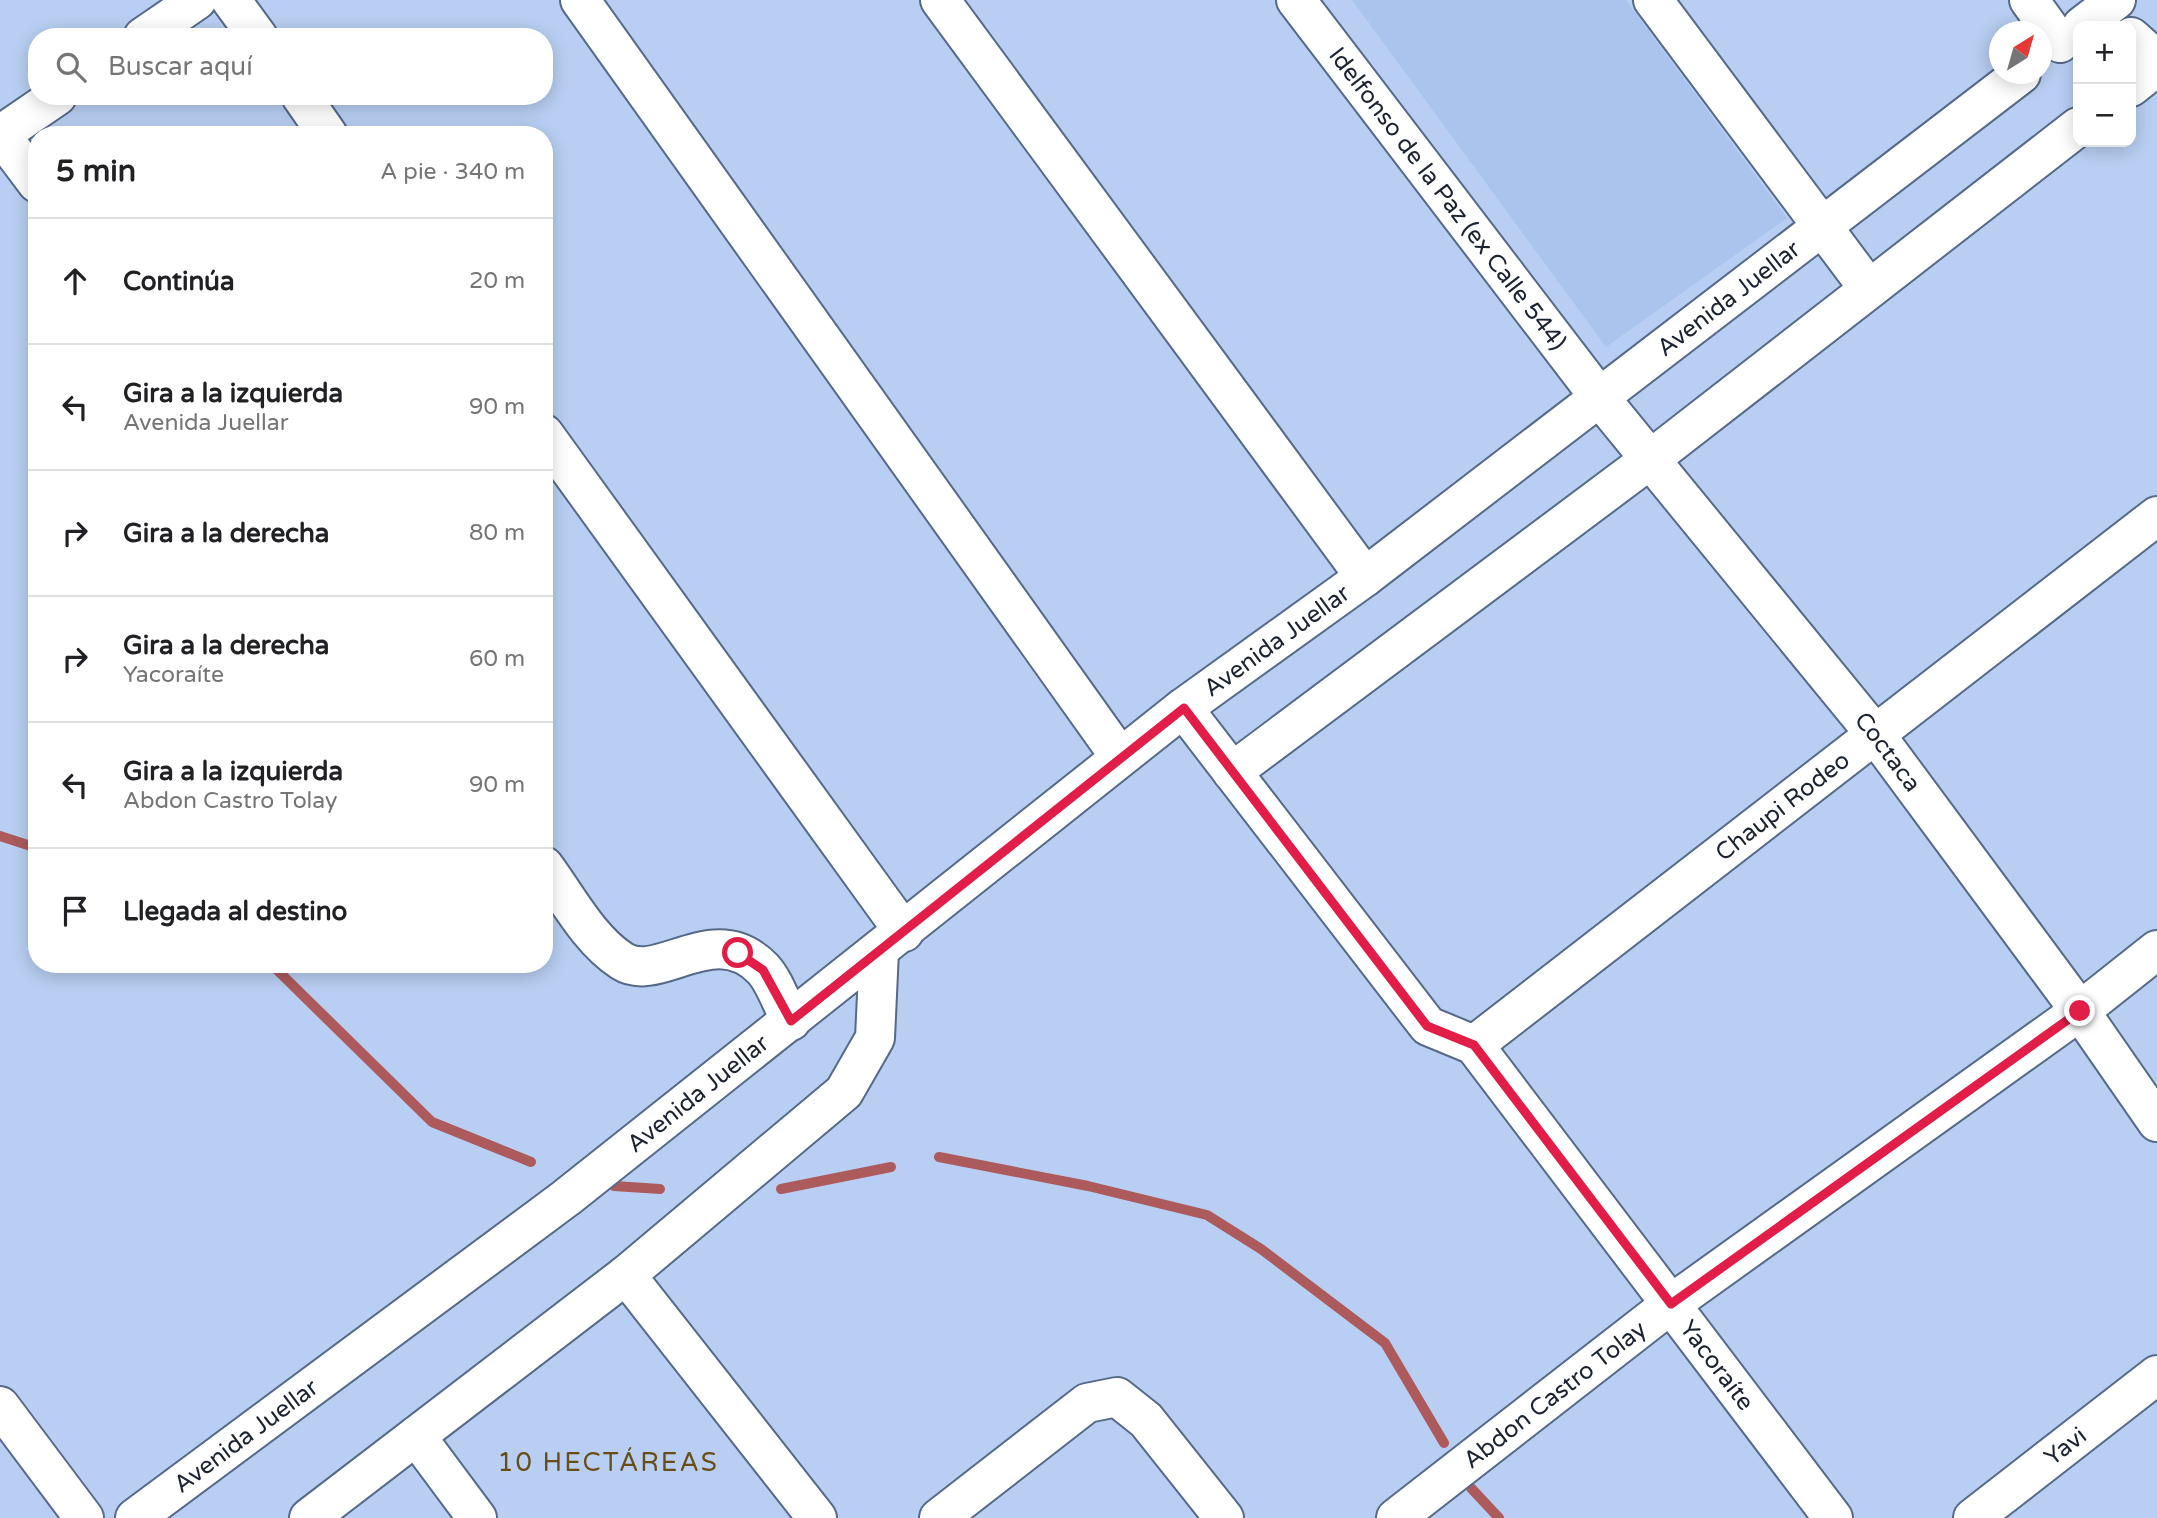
<!DOCTYPE html>
<html lang="es">
<head>
<meta charset="utf-8">
<style>
	body { margin:0; font-family:"Varela Round",sans-serif; background:#f6f6f6; color:#202124 }
	.controls { position:absolute; right:21px; top:21px; display:grid; overflow:hidden; border-radius:14px; box-shadow:0 4px 18px #0003 }
	.controls button { width:63px; height:63px; display:grid; place-items:center; padding:0; border:0; border-bottom:2px solid #e0e0e0; background:#fff; color:#202124; font:35px sans-serif }
	.compass { position:absolute; left:1989px; top:21px; width:63px; height:63px; border-radius:50%; background:#fff; box-shadow:0 4px 18px #0003; rotate:37deg }
	.stop { position:absolute; width:21px; height:21px; margin:-16px; border:5px solid #e11d48; border-radius:50%; background:#fff }
	.stop.end { background:#e11d48; border-color:#fff; box-shadow:0 2px 7px #0008 }
	.list { margin:0; padding:0; list-style:none }
	h2 { display:flex; justify-content:space-between; align-items:center; height:91px; margin:0; padding:0 28px; font-size:30px }
	h2 small { font-size:23px; font-weight:400; color:#757577 }
	.list li { display:grid; grid-template-columns:46px 1fr auto; gap:21px; align-items:center; box-sizing:border-box; height:126px; padding:0 28px; border-top:2px solid #e0e0e0 }
	.list b { display:block; font-size:26px; white-space:nowrap }
	.list p { margin:0; font-size:23px; white-space:nowrap; color:#757577 }
	.list em { font-size:23px; font-style:normal; color:#757577 }
	.icon { flex:none; width:38px; height:38px; fill:none; stroke:currentColor; stroke-width:2; stroke-linecap:round; stroke-linejoin:round }
	.map { position:relative; flex:none; width:2157px; height:1518px; overflow:hidden }
	.search { position:absolute; background:#fff; box-shadow:0 4px 18px #0003; left:28px; top:28px; width:525px; height:77px; display:flex; align-items:center; gap:18px; box-sizing:border-box; padding:0 24px; border-radius:28px; color:#757577; font-size:26px }
	.panel { position:absolute; background:#fff; box-shadow:0 4px 18px #0003; left:28px; top:126px; width:525px; height:847px; border-radius:28px }
	.map>svg:first-child { display:block }
	.built { fill:#aac4ee }
	.lines { fill:none; stroke-linecap:round; stroke-linejoin:round }
	.stream { stroke:#ac5a5b; stroke-width:10 }
	.minor-casing { stroke:#556989; stroke-width:42 }
	.minor { stroke:#fff; stroke-width:38 }
	.route { stroke:#e11d48; stroke-width:9 }
	.labels { text-anchor:middle; dominant-baseline:central; stroke-width:6; stroke-linejoin:round; paint-order:stroke }
	.street-label { font-size:24px; fill:#1b2331; stroke:#b8cff3 }
	.neighbourhood-label { font-size:26px; letter-spacing:2px; fill:#694d15; stroke:#b8cff3 }
</style>
</head>
<body>
<div class="map">
<svg width="2157" height="1518" viewBox="0 0 2157 1518">
	<rect width="100%" height="100%" fill="#b8cff3"/>
	<!-- built -->
	<path class="built" d="M1352 0H1626L1787 218 1606 347Z"/>
	<g class="lines">
		<!-- stream -->
		<g class="stream">
			<path d="M0 836 37 848"/>
			<path d="M271 964 432 1122 531 1162"/>
			<path d="M939 1157 1088 1186 1207 1215 1261 1249 1385 1343 1444 1443"/>
			<path d="M614 1186 660 1189"/>
			<path d="M781 1189 891 1167"/>
			<path d="M1471 1488 1499 1518"/>
		</g>
		<defs>
			<g id="minor">
				<path d="M231 0 258 37"/>
				<path d="M580 0 1120 757"/>
				<path d="M940 0 1365 577"/>
				<path id="s1" d="M1296 0 1600 398 1875 734 2080 1011 2157 1122"/>
				<path d="M1653 0 1869 289"/>
				<path d="M2029 0 2060 43"/>
				<path d="M2082 26 2116 0"/>
				<path d="M143 37 197 0"/>
				<path d="M2131 37 2157 60"/>
				<path d="M2131 87 2157 66"/>
				<path d="M301 96 328 135"/>
				<path d="M0 134 37 183"/>
				<path d="M0 135 57 96"/>
				<path d="M544 434 904 932"/>
				<path d="M1183 708 1428 1026 1474 1045"/>
				<path d="M1232 772 1652 458 2078 127"/>
				<path d="M544 866C567 897 589 940 622 961 659 985 714 918 763 969 775 982 782 1005 791 1021"/>
				<path id="s2" d="M1474 1045 2157 516"/>
				<path id="s3" d="M1474 1045 1833 1518"/>
				<path d="M626 1275 817 1518"/>
				<path d="M0 1406 84 1518"/>
				<path d="M416 1436 477 1518"/>
				<path id="s4" d="M135 1518 566 1198 1183 708 1365 577 2021 74"/>
				<path d="M309 1518 626 1275 844 1092 875 1038 879 951"/>
				<path d="M939 1518 1087 1403 1117 1397 1146 1420 1224 1518"/>
				<path id="s5" d="M1396 1518 1671 1304 2080 1011 2157 950"/>
				<path id="s6" d="M1973 1518 2157 1375"/>
			</g>
		</defs>
		<!-- minor casing -->
		<use href="#minor" class="minor-casing"/>
		<!-- minor -->
		<use href="#minor" class="minor"/>
	</g>
	<g class="lines">
		<!-- route -->
		<path class="route" d="M738 953 763 970 791 1021 1184 708 1427 1026 1474 1045 1671 1304 2080 1011"/>
	</g>
	<g class="labels">
		<!-- street labels -->
		<g class="street-label">
			<text stroke="none"><textPath href="#s1" startOffset="250">Idelfonso de la Paz (ex Calle 544)</textPath></text>
			<text stroke="none"><textPath href="#s4" startOffset="2007">Avenida Juellar</textPath></text>
			<text stroke="none"><textPath href="#s4" startOffset="1440">Avenida Juellar</textPath></text>
			<text stroke="none"><textPath href="#s1" startOffset="957">Coctaca</textPath></text>
			<text stroke="none"><textPath href="#s2" startOffset="390">Chaupi Rodeo</textPath></text>
			<text stroke="none"><textPath href="#s4" startOffset="705">Avenida Juellar</textPath></text>
			<text stroke="none"><textPath href="#s3" startOffset="402">Yacoraíte</textPath></text>
			<text stroke="none"><textPath href="#s5" startOffset="201">Abdon Castro Tolay</textPath></text>
			<text stroke="none"><textPath href="#s4" startOffset="138">Avenida Juellar</textPath></text>
			<text stroke="none"><textPath href="#s6" startOffset="117">Yavi</textPath></text>
		</g>
		<!-- neighbourhood labels -->
		<g class="neighbourhood-label">
			<text x="608" y="1462">10 HECTÁREAS</text>
		</g>
	</g>
</svg>
<div class="controls">
<button>+</button>
<button>−</button>
</div>
<svg class="compass" viewBox="-18 -18 36 36"><path d="M0-13l5 13h-10z" fill="#e53935"/><path d="M0 13l5-13h-10z" fill="#757577"/></svg>
<div class="stop" style="left:738px;top:953px"></div>
<div class="stop end" style="left:2080px;top:1011px"></div>
<div class="search"><svg class="icon" aria-label="search" viewBox="0 0 24 24"><circle cx="10" cy="10" r="6"/><path d="M15 15l6 6"/></svg>Buscar aquí</div>
<section class="panel">
<h2>5 min<small>A pie · 340 m</small></h2>
<ul class="list">
<li><svg class="icon" aria-label="ahead" viewBox="0 0 24 24"><path d="M12 20V5M6 11l6-6 6 6"/></svg><div><b>Continúa</b></div><em>20 m</em></li>
<li><svg class="icon" aria-label="left" viewBox="0 0 24 24"><path d="M17 20v-9H6M10 6l-5 5 5 5"/></svg><div><b>Gira a la izquierda</b><p>Avenida Juellar</p></div><em>90 m</em></li>
<li><svg class="icon" aria-label="right" viewBox="0 0 24 24"><path d="M7 20v-9h11M14 6l5 5-5 5"/></svg><div><b>Gira a la derecha</b></div><em>80 m</em></li>
<li><svg class="icon" aria-label="right" viewBox="0 0 24 24"><path d="M7 20v-9h11M14 6l5 5-5 5"/></svg><div><b>Gira a la derecha</b><p>Yacoraíte</p></div><em>60 m</em></li>
<li><svg class="icon" aria-label="left" viewBox="0 0 24 24"><path d="M17 20v-9H6M10 6l-5 5 5 5"/></svg><div><b>Gira a la izquierda</b><p>Abdon Castro Tolay</p></div><em>90 m</em></li>
<li><svg class="icon" aria-label="arrive" viewBox="0 0 24 24"><path d="M6 21V4h12l-3 4 3 4H6"/></svg><div><b>Llegada al destino</b></div></li>
</ul>
</section>
</div>
</body>
</html>
